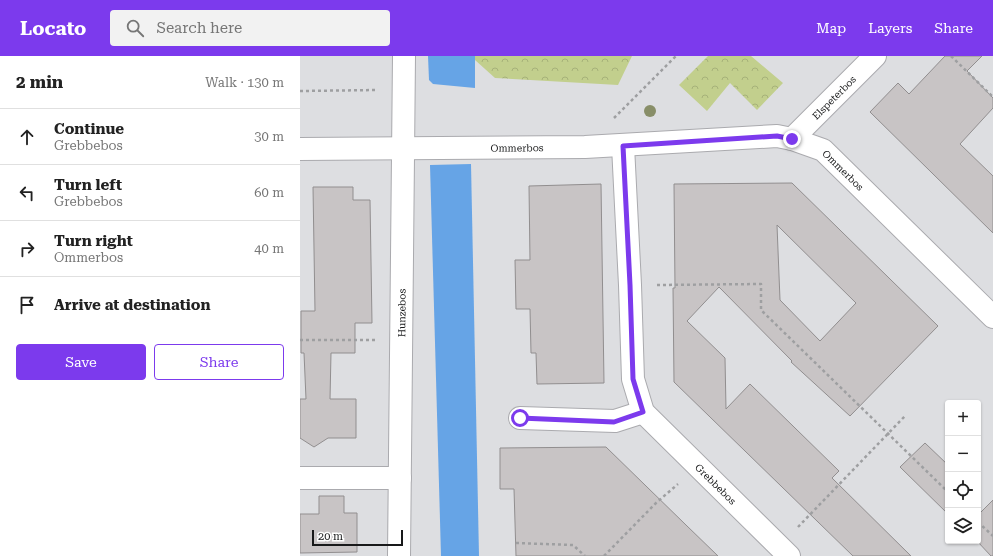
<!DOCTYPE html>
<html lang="en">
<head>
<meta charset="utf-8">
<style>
	body { margin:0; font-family:"Roboto Serif",serif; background:#f2f2f2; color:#222 }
	.controls { position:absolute; right:12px; bottom:12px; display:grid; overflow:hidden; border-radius:4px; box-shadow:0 1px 3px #0004 }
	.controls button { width:36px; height:36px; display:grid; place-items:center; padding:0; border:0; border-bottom:1px solid #e0e0e0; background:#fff; color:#222; font:20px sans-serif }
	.scale { position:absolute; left:12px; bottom:10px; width:91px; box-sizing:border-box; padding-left:4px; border:2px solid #18191a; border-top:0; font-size:11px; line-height:14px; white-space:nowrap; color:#18191a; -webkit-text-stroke:3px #fff; paint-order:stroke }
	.stop { position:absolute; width:12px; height:12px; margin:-9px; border:3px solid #7c3aed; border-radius:50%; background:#fff }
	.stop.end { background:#7c3aed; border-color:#fff; box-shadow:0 1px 4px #0008 }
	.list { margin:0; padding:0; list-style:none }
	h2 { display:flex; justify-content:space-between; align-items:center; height:52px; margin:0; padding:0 16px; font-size:17px }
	h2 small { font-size:13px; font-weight:400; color:#767676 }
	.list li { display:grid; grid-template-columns:26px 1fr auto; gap:12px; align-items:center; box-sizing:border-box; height:56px; padding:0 16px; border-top:1px solid #e0e0e0 }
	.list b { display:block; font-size:15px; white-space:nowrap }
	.list p { margin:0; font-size:13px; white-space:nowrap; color:#767676 }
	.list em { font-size:13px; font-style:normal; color:#767676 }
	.actions { display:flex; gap:8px; padding:12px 16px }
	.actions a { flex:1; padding:9px 0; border:1px solid #7c3aed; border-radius:4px; text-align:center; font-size:14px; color:#7c3aed }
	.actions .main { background:#7c3aed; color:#fff }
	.icon { flex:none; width:22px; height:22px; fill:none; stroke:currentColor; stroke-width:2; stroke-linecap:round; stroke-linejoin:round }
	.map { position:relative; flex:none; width:693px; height:500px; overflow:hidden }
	header { display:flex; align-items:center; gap:24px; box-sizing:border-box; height:56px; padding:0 20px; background:#7c3aed; color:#fff }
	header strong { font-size:19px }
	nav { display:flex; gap:22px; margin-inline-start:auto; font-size:14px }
	.search { width:280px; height:36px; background:#f2f2f2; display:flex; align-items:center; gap:10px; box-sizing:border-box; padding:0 14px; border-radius:4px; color:#767676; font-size:15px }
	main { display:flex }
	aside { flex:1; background:#fff }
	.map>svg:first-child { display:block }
	.forest { fill:url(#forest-crowns) }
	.water { fill:#66a4e6 }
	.building { fill:#c8c4c5; stroke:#918e8f; fill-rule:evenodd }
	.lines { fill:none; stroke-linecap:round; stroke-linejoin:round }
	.street-casing { stroke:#aaaaae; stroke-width:24 }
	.path { stroke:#9e9fa1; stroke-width:2.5; stroke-dasharray:3 3; stroke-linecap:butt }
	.street { stroke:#fff; stroke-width:22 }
	.tree { fill:#888e68 }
	.route { stroke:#7c3aed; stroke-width:5 }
	.labels { text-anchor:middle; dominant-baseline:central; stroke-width:3.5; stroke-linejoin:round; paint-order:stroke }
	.street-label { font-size:10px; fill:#18191a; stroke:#fff }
</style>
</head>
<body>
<header>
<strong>Locato</strong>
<div class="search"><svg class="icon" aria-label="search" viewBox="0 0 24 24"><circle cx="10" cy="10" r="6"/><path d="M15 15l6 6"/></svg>Search here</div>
<nav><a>Map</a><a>Layers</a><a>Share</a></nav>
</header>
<main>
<aside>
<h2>2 min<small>Walk · 130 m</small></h2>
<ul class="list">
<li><svg class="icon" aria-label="ahead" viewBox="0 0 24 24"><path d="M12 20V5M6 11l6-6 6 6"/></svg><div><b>Continue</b><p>Grebbebos</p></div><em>30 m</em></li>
<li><svg class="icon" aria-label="left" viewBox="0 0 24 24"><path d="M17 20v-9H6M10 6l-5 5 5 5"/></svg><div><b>Turn left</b><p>Grebbebos</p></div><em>60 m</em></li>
<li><svg class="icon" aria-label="right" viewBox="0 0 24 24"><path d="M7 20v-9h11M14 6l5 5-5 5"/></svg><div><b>Turn right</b><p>Ommerbos</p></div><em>40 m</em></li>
<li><svg class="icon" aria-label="arrive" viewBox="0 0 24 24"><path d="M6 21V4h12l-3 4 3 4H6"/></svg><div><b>Arrive at destination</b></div></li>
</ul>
<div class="actions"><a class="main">Save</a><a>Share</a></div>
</aside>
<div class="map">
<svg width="693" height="500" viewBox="0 0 693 500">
	<defs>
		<pattern id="forest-crowns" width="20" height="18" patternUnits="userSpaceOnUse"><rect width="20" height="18" fill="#c2cf8d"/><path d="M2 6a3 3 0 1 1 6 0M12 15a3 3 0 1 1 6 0" fill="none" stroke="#a6b179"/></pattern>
	</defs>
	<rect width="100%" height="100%" fill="#dddee1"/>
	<!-- forest -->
	<g class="forest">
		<path d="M175 0H332L318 29 195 22 175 4Z"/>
		<path d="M408 0H451L483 27 457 54 430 27 407 55 379 29Z"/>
	</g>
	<!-- water -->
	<g class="water">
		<path d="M128 0H175V32L133 28 129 24Z"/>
		<path d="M171 108 179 500H141L130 109Z"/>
	</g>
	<!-- building -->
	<g class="building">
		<path d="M645 0H682L667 15 693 42V52L660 88 693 120V177L570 56 598 27 609 38Z"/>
		<path d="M492 127 638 270 550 360 491 306 492 305 419 231 387 265 425 302 426 353 450 328 539 415 532 422 611 500H553L374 326 373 232H375L374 128ZM477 169 556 247 520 285 480 244Z"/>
		<path d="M301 128 304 327 237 328 236 297H231L230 253H216L215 204H230L229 130Z"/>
		<path d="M13 131H53V144H70L72 267H55V297H31L30 343H56V382H28L14 391 0 382V343H6L4 297H1V255H15Z"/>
		<path d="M625 387 648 409V458L600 411Z"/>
		<path d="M306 391 386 469 418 500H216L214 433H200V392Z"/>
		<path d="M19 440H44V457H57V496L0 497V458H19Z"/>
		<path d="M693 444V500H691L677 485H678V459Z"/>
	</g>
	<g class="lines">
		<defs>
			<g id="street">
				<path id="s1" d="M492 83 575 0"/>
				<path id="s2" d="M323 90 330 229 333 323 343 356 489 500"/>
				<path id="s3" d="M0 93 285 91 477 80 492 83 523 94 693 261"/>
				<path d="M220 362 315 365 343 356"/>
				<path d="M0 422H100"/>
				<path id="s4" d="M99 500 104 0"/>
			</g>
		</defs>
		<!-- street casing -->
		<use href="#street" class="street-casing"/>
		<!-- path -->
		<g class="path">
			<path d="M651 0 693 41"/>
			<path d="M0 35 77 34"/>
			<path d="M314 62 376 0"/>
			<path d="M357 229 461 228V254L648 436"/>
			<path d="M0 284H75"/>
			<path d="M678 466 693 480"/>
			<path d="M498 471 605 360"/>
			<path d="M216 487 273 489 285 500"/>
			<path d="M304 500 356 447 378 428"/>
		</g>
		<!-- street -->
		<use href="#street" class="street"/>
	</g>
	<!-- trees -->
	<circle class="tree" cx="350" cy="55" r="6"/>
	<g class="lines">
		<!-- route -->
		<path class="route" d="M220 362 314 366 343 356 333 323 330 229 323 90 477 80 492 83"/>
	</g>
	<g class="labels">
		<!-- street labels -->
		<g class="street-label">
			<text stroke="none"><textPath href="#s1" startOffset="59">Elspeterbos</textPath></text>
			<text stroke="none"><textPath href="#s3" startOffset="217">Ommerbos</textPath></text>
			<text stroke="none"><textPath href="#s3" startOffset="554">Ommerbos</textPath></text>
			<text stroke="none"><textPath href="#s4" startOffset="243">Hunzebos</textPath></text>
			<text stroke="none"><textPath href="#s2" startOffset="370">Grebbebos</textPath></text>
		</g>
	</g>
</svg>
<div class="controls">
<button>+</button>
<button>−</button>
<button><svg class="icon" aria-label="locate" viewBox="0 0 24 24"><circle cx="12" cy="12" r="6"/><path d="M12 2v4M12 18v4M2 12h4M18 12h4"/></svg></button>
<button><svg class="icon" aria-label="layers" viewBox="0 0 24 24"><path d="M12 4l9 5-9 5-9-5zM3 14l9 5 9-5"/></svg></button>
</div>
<div class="scale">20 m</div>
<div class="stop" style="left:220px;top:362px"></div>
<div class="stop end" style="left:492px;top:83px"></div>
</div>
</main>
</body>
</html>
